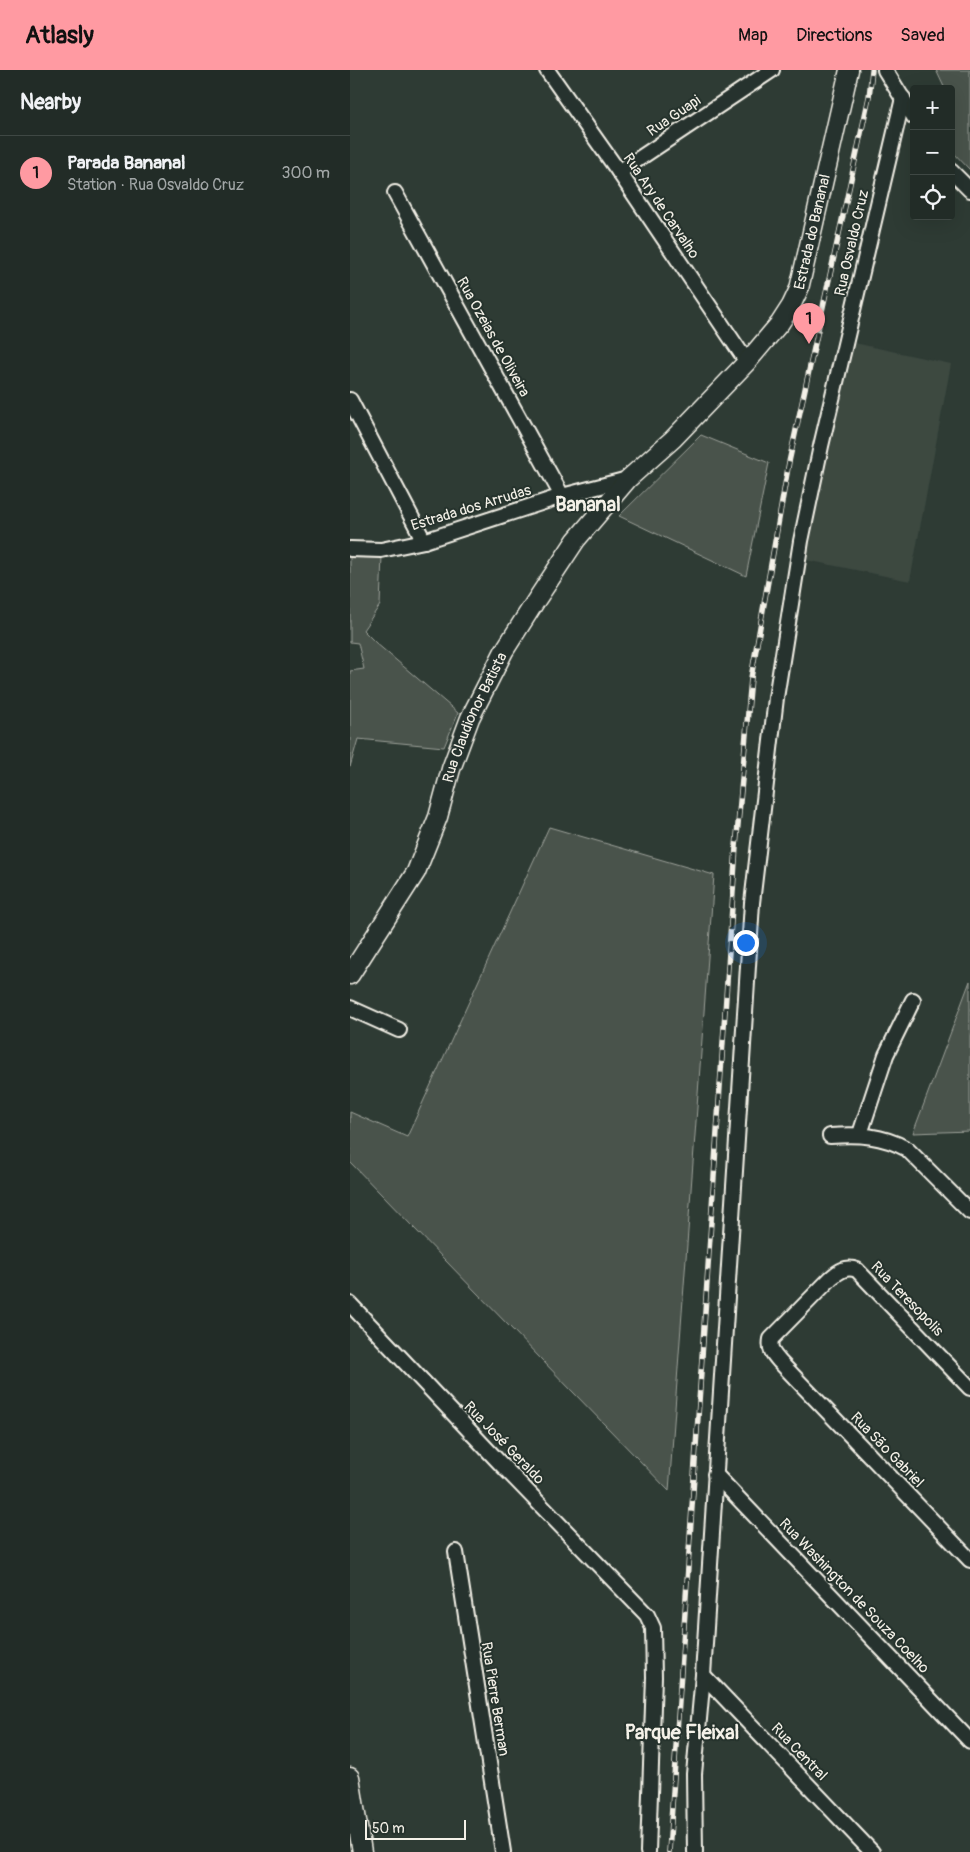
<!DOCTYPE html>
<html lang="en">
<head>
<meta charset="utf-8">
<style>
	body { margin:0; font-family:Pangolin,sans-serif; background:#2a342f; color:#f1f3f6 }
	.controls { position:absolute; right:15px; top:15px; display:grid; overflow:hidden; border-radius:5px; box-shadow:0 5px 20px #0002 }
	.controls button { width:45px; height:45px; display:grid; place-items:center; padding:0; border:0; border-bottom:1px solid #3f4844; background:#222c27; color:#f1f3f6; font:25px sans-serif }
	.scale { position:absolute; left:15px; bottom:12px; width:101px; box-sizing:border-box; padding-left:5px; border:2px solid #f4f1e8; border-top:0; font-size:14px; line-height:18px; white-space:nowrap; color:#f4f1e8; -webkit-text-stroke:4px #26332d; paint-order:stroke }
	.you { position:absolute; left:395px; top:872px; width:18px; height:18px; margin:-12px; border:4px solid #fff; border-radius:50%; background:#1a73e8; box-shadow:0 0 0 8px #1a73e833 }
	.badge { display:grid; place-items:center; width:32px; height:32px; border-radius:50%; background:#ff9aa2; color:#111; font-size:16px; font-weight:700 }
	.pin { position:absolute; translate:-50% -41px; filter:drop-shadow(0 1px 2px #0008) }
	.pin::after { content:''; position:absolute; top:26px; width:18px; height:15px; background:inherit; clip-path:polygon(0 0,100% 0,50% 100%) }
	.list { margin:0; padding:0; list-style:none }
	h2 { display:flex; justify-content:space-between; align-items:center; height:65px; margin:0; padding:0 20px; font-size:21px }
	h2 small { font-size:16px; font-weight:400; color:#a2a7a7 }
	.list li { display:grid; grid-template-columns:32px 1fr auto; gap:15px; align-items:center; box-sizing:border-box; height:75px; padding:0 20px; border-top:1px solid #3f4844 }
	.list b { display:block; font-size:19px; white-space:nowrap }
	.list p { margin:0; font-size:16px; white-space:nowrap; color:#a2a7a7 }
	.list em { font-size:16px; font-style:normal; color:#a2a7a7 }
	.icon { flex:none; width:28px; height:28px; fill:none; stroke:currentColor; stroke-width:2; stroke-linecap:round; stroke-linejoin:round }
	.map { position:relative; flex:none; width:620px; height:1782px; overflow:hidden }
	header { display:flex; align-items:center; gap:30px; box-sizing:border-box; height:70px; padding:0 25px; background:#ff9aa2; color:#111 }
	header strong { font-size:24px }
	nav { display:flex; gap:28px; margin-inline-start:auto; font-size:18px }
	main { display:flex }
	aside { flex:1; background:#222c27 }
	.map>svg:first-child { display:block }
	.built { fill:#3c4841 }
	.green { fill:#48524c; stroke:#9ea29a }
	.lines { fill:none; stroke-linecap:round; stroke-linejoin:round }
	.minor-casing { stroke:#f4f1e8; stroke-width:18 }
	.major-casing { stroke:#f4f1e8; stroke-width:21 }
	.minor { stroke:#26332d; stroke-width:14 }
	.major { stroke:#26332d; stroke-width:18 }
	.rail-casing { stroke:#f4f1e8; stroke-width:5.5 }
	.rail { stroke:#26332d; stroke-width:4; stroke-dasharray:11; stroke-linecap:butt }
	.labels { text-anchor:middle; dominant-baseline:central; stroke-width:4; stroke-linejoin:round; paint-order:stroke }
	.street-label { font-size:15px; fill:#f4f1e8; stroke:#26332d }
	.district-label { font-size:20px; font-weight:bold; fill:#f4f1e8; stroke:#26332d }
</style>
</head>
<body>
<header>
<strong>Atlasly</strong>
<nav><a>Map</a><a>Directions</a><a>Saved</a></nav>
</header>
<main>
<aside>
<h2>Nearby<small></small></h2>
<ul class="list">
<li><span class="badge">1</span><div><b>Parada Bananal</b><p>Station · Rua Osvaldo Cruz</p></div><em>300 m</em></li>
</ul>
</aside>
<div class="map">
<svg width="620" height="1782" viewBox="0 0 620 1782">
	<rect width="100%" height="100%" fill="#2e3b34"/>
	<filter id="ink" filterUnits="userSpaceOnUse"><feTurbulence type="fractalNoise" baseFrequency=".02" numOctaves="2"/><feDisplacementMap in="SourceGraphic" scale="10" xChannelSelector="R" yChannelSelector="G"/><feConvolveMatrix kernelMatrix="1 2 1 2 8 2 1 2 1" color-interpolation-filters="sRGB"/></filter>
	<g filter="url(#ink)">
		<!-- built -->
		<path class="built" d="M500 272 601 294 560 511 456 490Z"/>
		<!-- green -->
		<g class="green">
			<path d="M586 0H620V100L601 80V19H595Z"/>
			<path d="M351 365 419 393 396 506 269 446Z"/>
			<path d="M0 484 32 486 30 535 13 560 26 573 108 643 94 677 8 669 0 697V601L14 599 8 573 0 572Z"/>
			<path d="M199 757 364 805 319 1421 0 1092V1042L57 1067Z"/>
			<path d="M620 911V1061L563 1063Z"/>
		</g>
		<g class="lines">
			<defs>
				<g id="minor">
					<path d="M197 0 269 102 397 292"/>
					<path d="M535 0 564 47"/>
					<path d="M601 101 620 120"/>
					<path d="M269 102 422 0"/>
					<path d="M45 123 212 426"/>
					<path d="M0 330 74 471"/>
					<path d="M0 479 31 480 74 471 212 426 278 409"/>
					<path d="M0 938 49 960"/>
					<path d="M510 1064 536 985 563 930"/>
					<path d="M480 1066C509 1064 532 1065 557 1079L620 1142"/>
					<path d="M0 1234 149 1392 297 1545 303 1558 304 1607 298 1782"/>
					<path d="M620 1318 507 1200C496 1196 489 1201 481 1208L421 1269C419 1280 423 1284 430 1292L620 1490"/>
					<path d="M365 1404 620 1671"/>
					<path d="M106 1482 153 1782"/>
					<path d="M353 1605 522 1782"/>
					<path d="M345 1782 344 1704 353 1605 402 833 426 628 451 471 471 376 553 28"/>
				</g>
				<g id="major">
					<path id="s1" d="M0 905 66 802 88 747 101 699 120 648 154 581 185 532 226 470 278 409 323 369 397 292 430 253 441 236 449 219 499 0"/>
					<path d="M0 1707 12 1782"/>
				</g>
			</defs>
			<!-- minor casing -->
			<use href="#minor" class="minor-casing"/>
			<!-- major casing -->
			<use href="#major" class="major-casing"/>
			<!-- minor -->
			<use href="#minor" class="minor"/>
			<!-- major -->
			<use href="#major" class="major"/>
			<defs>
				<path id="rail" d="M319 1782 386 777 401 608 439 392 519 27 522 0"/>
			</defs>
			<!-- rail casing -->
			<use href="#rail" class="rail-casing"/>
			<!-- rail -->
			<use href="#rail" class="rail"/>
		</g>
	</g>
	<g class="labels">
		<!-- street labels -->
		<g class="street-label">
			<text transform="translate(324 46) rotate(-34)">Rua Guapi</text>
			<text transform="translate(311 136) rotate(56)">Rua Ary de Carvalho</text>
			<text stroke="none"><textPath href="#s1" startOffset="889">Estrada do Bananal</textPath></text>
			<text transform="translate(502 173) rotate(-77)">Rua Osvaldo Cruz</text>
			<text transform="translate(143 267) rotate(61)">Rua Ozeias de Oliveira</text>
			<text transform="translate(121 438) rotate(-17)">Estrada dos Arrudas</text>
			<text stroke="none"><textPath href="#s1" startOffset="288">Rua Claudionor Batista</textPath></text>
			<text transform="translate(557 1229) rotate(46)">Rua Teresopolis</text>
			<text transform="translate(154 1373) rotate(46)">Rua José Geraldo</text>
			<text transform="translate(537 1380) rotate(46)">Rua São Gabriel</text>
			<text transform="translate(504 1526) rotate(46)">Rua Washington de Souza Coelho</text>
			<text transform="translate(145 1629) rotate(81)">Rua Pierre Berman</text>
			<text transform="translate(449 1682) rotate(46)">Rua Central</text>
		</g>
		<!-- district labels -->
		<g class="district-label">
			<text x="238" y="434">Bananal</text>
			<text x="332" y="1662">Parque Fleixal</text>
		</g>
	</g>
</svg>
<div class="controls">
<button>+</button>
<button>−</button>
<button><svg class="icon" aria-label="locate" viewBox="0 0 24 24"><circle cx="12" cy="12" r="6"/><path d="M12 2v4M12 18v4M2 12h4M18 12h4"/></svg></button>
</div>
<div class="scale">50 m</div>
<div class="you"></div>
<div class="pin badge" style="left:459px;top:274px">1</div>
</div>
</main>
</body>
</html>
